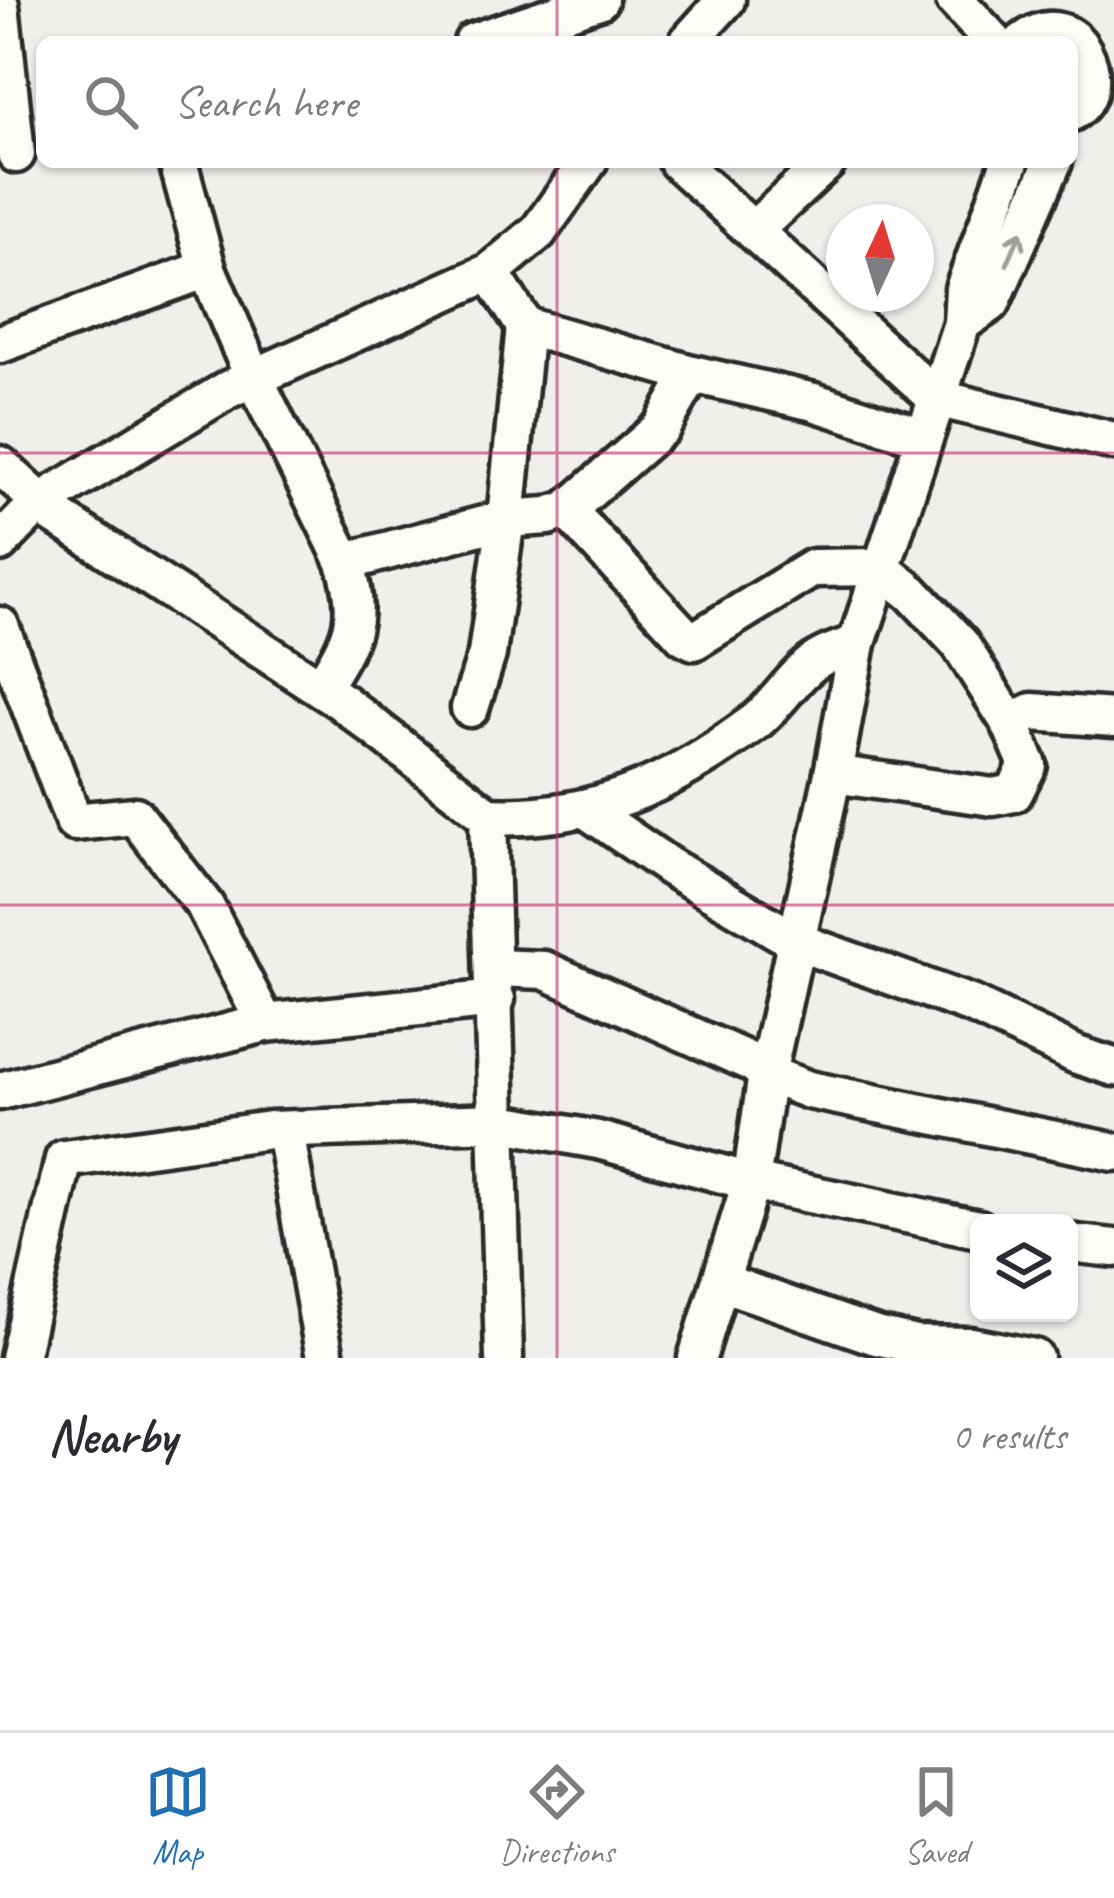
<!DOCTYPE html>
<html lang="en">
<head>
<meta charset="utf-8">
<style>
	body { margin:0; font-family:Caveat,sans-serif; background:#f2f2f3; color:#2b2b33 }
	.controls { position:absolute; right:36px; bottom:36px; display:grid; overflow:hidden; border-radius:18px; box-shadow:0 3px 9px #0004 }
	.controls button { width:108px; height:108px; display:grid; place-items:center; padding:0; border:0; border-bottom:3px solid #e1e1e2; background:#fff; color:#2b2b33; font:60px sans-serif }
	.compass { position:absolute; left:826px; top:204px; width:108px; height:108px; border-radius:50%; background:#fff; box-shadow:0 3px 9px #0004; rotate:4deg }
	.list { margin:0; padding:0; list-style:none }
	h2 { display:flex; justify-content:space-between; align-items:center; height:156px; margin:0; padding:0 48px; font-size:51px }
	h2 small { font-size:39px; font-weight:400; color:#7c7c81 }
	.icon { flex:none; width:66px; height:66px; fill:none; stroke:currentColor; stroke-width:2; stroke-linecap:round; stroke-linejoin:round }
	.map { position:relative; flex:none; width:1114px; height:1358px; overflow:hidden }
	.search { position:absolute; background:#fff; box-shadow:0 3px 9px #0004; left:36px; right:36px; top:36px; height:132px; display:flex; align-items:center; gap:30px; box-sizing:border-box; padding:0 42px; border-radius:18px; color:#7c7c81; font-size:45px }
	.sheet { height:372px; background:#fff }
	nav { display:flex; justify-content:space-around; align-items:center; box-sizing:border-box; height:168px; border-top:3px solid #e1e1e2; background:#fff; font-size:33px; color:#7c7c81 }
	nav a { display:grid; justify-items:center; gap:6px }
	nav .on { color:#1f6fb2 }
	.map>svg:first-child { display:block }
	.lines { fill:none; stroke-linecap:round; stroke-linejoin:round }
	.minor-casing { stroke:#2b2b2b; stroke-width:45 }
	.minor { stroke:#fdfcf7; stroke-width:36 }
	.oneway { stroke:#9e9e9b }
	.grid { fill:none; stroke:#c2185b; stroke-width:3; stroke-opacity:0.55 }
</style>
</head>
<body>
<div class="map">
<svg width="1114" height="1358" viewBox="0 0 1114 1358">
	<rect width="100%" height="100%" fill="#f0efeb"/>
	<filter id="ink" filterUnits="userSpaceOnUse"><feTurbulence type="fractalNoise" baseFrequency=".00833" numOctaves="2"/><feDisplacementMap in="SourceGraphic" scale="24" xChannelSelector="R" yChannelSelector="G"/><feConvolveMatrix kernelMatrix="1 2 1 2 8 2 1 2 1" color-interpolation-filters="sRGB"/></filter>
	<g filter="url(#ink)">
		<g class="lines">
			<defs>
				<g id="minor">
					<path d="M955 0 994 42"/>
					<path d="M0 5 16 154"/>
					<path d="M473 42 599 0"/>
					<path d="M688 42 726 0"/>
					<path d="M1023 42C1077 0 1114 89 1072 112"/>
					<path d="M178 162 207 269 253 376 345 562 506 519 548 516 567 510 661 428 692 374 814 402 923 437"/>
					<path d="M678 162 936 398 1114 441"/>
					<path d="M754 230 827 162"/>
					<path d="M490 272 525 326 692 374"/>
					<path d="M962 323 991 303 1053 162"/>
					<path d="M0 344 207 269"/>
					<path d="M0 465 53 514 342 702 488 816 504 1358"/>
					<path d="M567 510 684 636 694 641 813 568 879 567 912 593 960 644 1010 723 1028 765 1014 793 993 797 833 774"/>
					<path d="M0 543 39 503 229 389 490 272 538 232 588 162"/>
					<path d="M0 626 74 822 135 816 205 906 265 1023 0 1091"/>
					<path d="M321 688C352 639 363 619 345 562"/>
					<path d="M470 708 487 654 506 519 525 326"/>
					<path d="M1010 723 1032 712 1114 718"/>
					<path d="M587 810 670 867 795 941 973 1005 1077 1055 1114 1067"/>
					<path d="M488 816C593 821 672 784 755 722 779 703 796 671 822 657 833 651 846 648 857 643"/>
					<path d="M494 968 544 970 753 1063 767 1074 809 1090 1114 1152"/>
					<path d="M265 1023 496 999"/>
					<path d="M285 1131 325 1358"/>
					<path d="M1069 1243 1114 1248"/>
					<path d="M721 1282 876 1336 916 1345 971 1346 1034 1358"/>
					<path d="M19 1358 64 1159 270 1130 496 1122 598 1140 751 1182 979 1229"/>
					<path d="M697 1358 751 1182 767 1074 833 774 857 643 962 323 964 289 1010 162"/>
				</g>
			</defs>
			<!-- minor casing -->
			<use href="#minor" class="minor-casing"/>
			<!-- minor -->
			<use href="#minor" class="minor"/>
		</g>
		<!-- one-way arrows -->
		<defs><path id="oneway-shaft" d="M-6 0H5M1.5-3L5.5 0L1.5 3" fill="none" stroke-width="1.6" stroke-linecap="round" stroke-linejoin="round" transform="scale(3)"/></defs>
		<use class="oneway" href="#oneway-shaft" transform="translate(1014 248) rotate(-67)"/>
	</g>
	<!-- grid -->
	<path class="grid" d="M557 0V42M557 162V1358M0 453H1114M0 905H1114"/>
</svg>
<div class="controls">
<button><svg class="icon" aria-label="layers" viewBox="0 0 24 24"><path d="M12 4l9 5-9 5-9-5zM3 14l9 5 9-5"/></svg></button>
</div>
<svg class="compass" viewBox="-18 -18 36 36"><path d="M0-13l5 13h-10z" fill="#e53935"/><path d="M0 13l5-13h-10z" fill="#7c7c81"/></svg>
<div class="search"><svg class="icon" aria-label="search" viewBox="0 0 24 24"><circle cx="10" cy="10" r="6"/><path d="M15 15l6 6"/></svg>Search here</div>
</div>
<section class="sheet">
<h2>Nearby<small>0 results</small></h2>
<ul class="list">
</ul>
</section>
<nav>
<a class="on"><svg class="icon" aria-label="map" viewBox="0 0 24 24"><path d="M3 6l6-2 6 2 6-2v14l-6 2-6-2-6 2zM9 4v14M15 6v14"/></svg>Map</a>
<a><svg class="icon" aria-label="directions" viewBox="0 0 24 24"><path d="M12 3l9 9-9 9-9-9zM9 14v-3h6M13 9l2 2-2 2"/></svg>Directions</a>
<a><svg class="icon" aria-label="saved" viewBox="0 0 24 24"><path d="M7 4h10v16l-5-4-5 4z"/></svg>Saved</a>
</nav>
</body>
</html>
